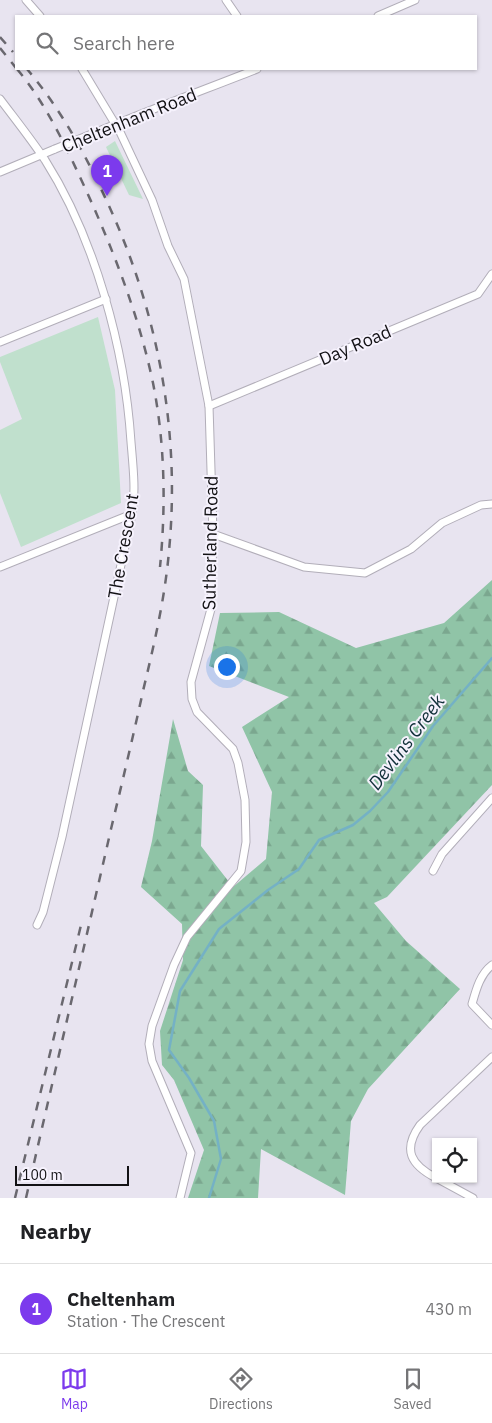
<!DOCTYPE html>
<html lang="en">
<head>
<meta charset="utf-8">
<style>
	body { margin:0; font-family:"IBM Plex Sans",sans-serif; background:#f2f2f2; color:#202124 }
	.controls { position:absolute; right:15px; bottom:15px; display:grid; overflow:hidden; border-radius:0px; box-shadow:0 1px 4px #0004 }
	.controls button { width:45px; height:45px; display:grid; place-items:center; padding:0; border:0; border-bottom:1px solid #e0e0e0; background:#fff; color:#202124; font:25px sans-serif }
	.scale { position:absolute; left:15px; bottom:12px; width:114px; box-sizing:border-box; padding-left:5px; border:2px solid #121114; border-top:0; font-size:14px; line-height:18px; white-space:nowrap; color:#121114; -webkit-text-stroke:4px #f6f2fd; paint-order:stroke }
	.you { position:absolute; left:226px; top:666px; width:18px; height:18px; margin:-12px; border:4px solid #fff; border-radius:50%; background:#1a73e8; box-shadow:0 0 0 8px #1a73e833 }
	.badge { display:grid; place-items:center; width:32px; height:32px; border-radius:50%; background:#7c3aed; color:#fff; font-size:16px; font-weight:700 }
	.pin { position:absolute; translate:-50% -41px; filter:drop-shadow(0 1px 2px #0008) }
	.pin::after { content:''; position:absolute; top:26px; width:18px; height:15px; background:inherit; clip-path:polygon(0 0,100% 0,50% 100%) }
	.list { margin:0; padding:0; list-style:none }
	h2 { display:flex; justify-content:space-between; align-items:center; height:65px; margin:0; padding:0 20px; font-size:21px }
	h2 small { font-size:16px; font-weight:400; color:#757577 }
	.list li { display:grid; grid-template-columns:32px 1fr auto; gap:15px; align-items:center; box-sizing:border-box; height:90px; padding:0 20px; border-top:1px solid #e0e0e0 }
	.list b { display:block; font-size:19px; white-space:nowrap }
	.list p { margin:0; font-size:16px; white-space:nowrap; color:#757577 }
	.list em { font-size:16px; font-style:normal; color:#757577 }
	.icon { flex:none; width:28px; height:28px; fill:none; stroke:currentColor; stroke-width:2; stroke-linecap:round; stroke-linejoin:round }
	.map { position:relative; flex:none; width:492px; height:1198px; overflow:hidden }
	.search { position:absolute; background:#fff; box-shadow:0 1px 4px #0004; left:15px; right:15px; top:15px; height:55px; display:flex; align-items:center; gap:12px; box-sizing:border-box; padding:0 18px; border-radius:0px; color:#757577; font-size:19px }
	.sheet { height:155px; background:#fff }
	nav { display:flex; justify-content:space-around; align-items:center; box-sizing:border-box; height:70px; border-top:1px solid #e0e0e0; background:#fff; font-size:14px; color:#757577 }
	nav a { display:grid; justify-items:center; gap:2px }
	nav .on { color:#7c3aed }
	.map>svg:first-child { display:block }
	.forest { fill:url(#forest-firs) }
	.park { fill:#c0e0cd }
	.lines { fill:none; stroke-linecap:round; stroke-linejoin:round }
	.stream { stroke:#74b1c5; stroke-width:2.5 }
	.minor-casing { stroke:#b2aeb9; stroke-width:9 }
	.minor { stroke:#fff; stroke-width:7 }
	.rail { stroke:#6a686f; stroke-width:2.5; stroke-dasharray:9 9; stroke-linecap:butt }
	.minor-bridge-casing { stroke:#b2aeb9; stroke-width:9; stroke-linecap:butt }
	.minor-bridge { stroke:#fff; stroke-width:7 }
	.labels { text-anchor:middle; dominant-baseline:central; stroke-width:4; stroke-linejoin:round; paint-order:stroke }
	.street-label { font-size:18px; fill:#121114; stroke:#f6f2fd }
	.water-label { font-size:19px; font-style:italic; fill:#113039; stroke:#f6f2fd }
</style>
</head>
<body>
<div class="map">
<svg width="492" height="1198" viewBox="0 0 492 1198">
	<defs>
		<pattern id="forest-firs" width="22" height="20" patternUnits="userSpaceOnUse" patternTransform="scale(1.25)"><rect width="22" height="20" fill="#90c4a7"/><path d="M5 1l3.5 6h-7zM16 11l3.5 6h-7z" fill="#7ba78f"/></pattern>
	</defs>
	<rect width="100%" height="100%" fill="#e8e4f0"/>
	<!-- forest -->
	<path class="forest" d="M492 580V785L387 897 374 903 406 941 460 989 368 1089 351 1121 345 1195 261 1149 258 1198H188L204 1150 174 1080 162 1065 160 1031 183 960 182 924 141 887 152 841 173 719 188 771 203 785 201 846 233 887 266 859 272 792 242 727 289 697 209 666 220 613 279 612 356 648 444 623Z"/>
	<!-- park -->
	<g class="park">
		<path d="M115 141 143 199 129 195 106 147Z"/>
		<path d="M98 317 115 390 121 503 21 547 0 493V430L22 419 0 362V357Z"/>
	</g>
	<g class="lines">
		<!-- stream -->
		<path class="stream" d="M209 1198 221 1159 214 1121 189 1078 169 1050 180 991 219 929 268 890 299 869 319 840 353 825 370 811 388 792 433 726 492 658"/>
		<defs>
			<g id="minor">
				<path d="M26 0 40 16"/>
				<path d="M226 0 237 16"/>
				<path d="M378 16 415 0"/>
				<path d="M82 69 120 132 152 200 168 246 184 279 209 406 213 534 211 609 191 682 192 699 197 712 233 749 238 763 245 800 246 842 241 871 187 937 174 965 152 1026 149 1044 152 1061 191 1153 180 1198"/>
				<path d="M0 99C15 119 31 139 45 160 95 239 125 349 131 442 133 466 136 491 132 514L62 837 43 912 37 925"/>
				<path d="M104 129C155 108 206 89 257 69"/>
				<path d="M0 172 55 149"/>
				<path d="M0 342 106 299"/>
				<path d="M209 406 478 294 492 274"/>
				<path d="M213 534 304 567 365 573 411 549 442 523 481 505 492 504"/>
				<path d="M0 567 132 514"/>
				<path d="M433 871 442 854 492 798"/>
				<path d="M492 965C480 974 476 990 472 1004L492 1025"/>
				<path d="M436 1178C411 1165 402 1150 420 1125L492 1057"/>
				<path d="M438 1179 473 1198"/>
			</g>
		</defs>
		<!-- minor casing -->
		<use href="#minor" class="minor-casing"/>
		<!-- minor -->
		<use href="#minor" class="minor"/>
		<!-- rail -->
		<g class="rail">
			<path d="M0 37 13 52"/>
			<path d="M0 48 16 68"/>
			<path d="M17 69C47 105 66 147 86 190 114 252 139 316 153 383 165 443 166 506 160 567"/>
			<path d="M15 1198 82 921"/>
			<path d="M26 1198C54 1075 83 952 111 829 122 783 133 737 143 691 154 645 165 598 169 551 181 426 156 302 101 189 81 146 58 106 27 69"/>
		</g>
		<defs>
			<path id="minor-bridge" d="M55 149 104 129"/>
		</defs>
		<!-- minor-bridge casing -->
		<use href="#minor-bridge" class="minor-bridge-casing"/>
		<!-- minor-bridge -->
		<use href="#minor-bridge" class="minor-bridge"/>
	</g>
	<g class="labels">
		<!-- street labels -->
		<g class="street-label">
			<text transform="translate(129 120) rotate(-22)">Cheltenham Road</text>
			<text transform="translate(355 345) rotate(-23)">Day Road</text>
			<text transform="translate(210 543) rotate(-89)">Sutherland Road</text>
			<text transform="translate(123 546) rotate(-80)">The Crescent</text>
		</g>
		<!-- water labels -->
		<g class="water-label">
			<text transform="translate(406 742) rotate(-53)">Devlins Creek</text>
		</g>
	</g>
</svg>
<div class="controls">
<button><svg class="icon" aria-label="locate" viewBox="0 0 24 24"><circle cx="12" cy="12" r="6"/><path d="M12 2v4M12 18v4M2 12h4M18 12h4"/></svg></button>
</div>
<div class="scale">100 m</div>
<div class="you"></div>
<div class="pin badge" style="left:107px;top:196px">1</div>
<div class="search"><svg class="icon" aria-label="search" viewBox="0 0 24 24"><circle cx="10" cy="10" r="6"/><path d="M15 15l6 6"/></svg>Search here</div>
</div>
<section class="sheet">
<h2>Nearby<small></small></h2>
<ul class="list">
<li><span class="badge">1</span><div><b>Cheltenham</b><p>Station · The Crescent</p></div><em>430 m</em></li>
</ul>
</section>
<nav>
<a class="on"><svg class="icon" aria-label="map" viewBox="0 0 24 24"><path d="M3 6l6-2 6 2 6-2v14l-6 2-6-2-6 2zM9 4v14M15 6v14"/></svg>Map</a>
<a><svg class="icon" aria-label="directions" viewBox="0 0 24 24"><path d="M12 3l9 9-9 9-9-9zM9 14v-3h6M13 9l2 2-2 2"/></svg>Directions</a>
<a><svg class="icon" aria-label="saved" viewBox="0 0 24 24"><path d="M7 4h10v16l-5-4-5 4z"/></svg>Saved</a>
</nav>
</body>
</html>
